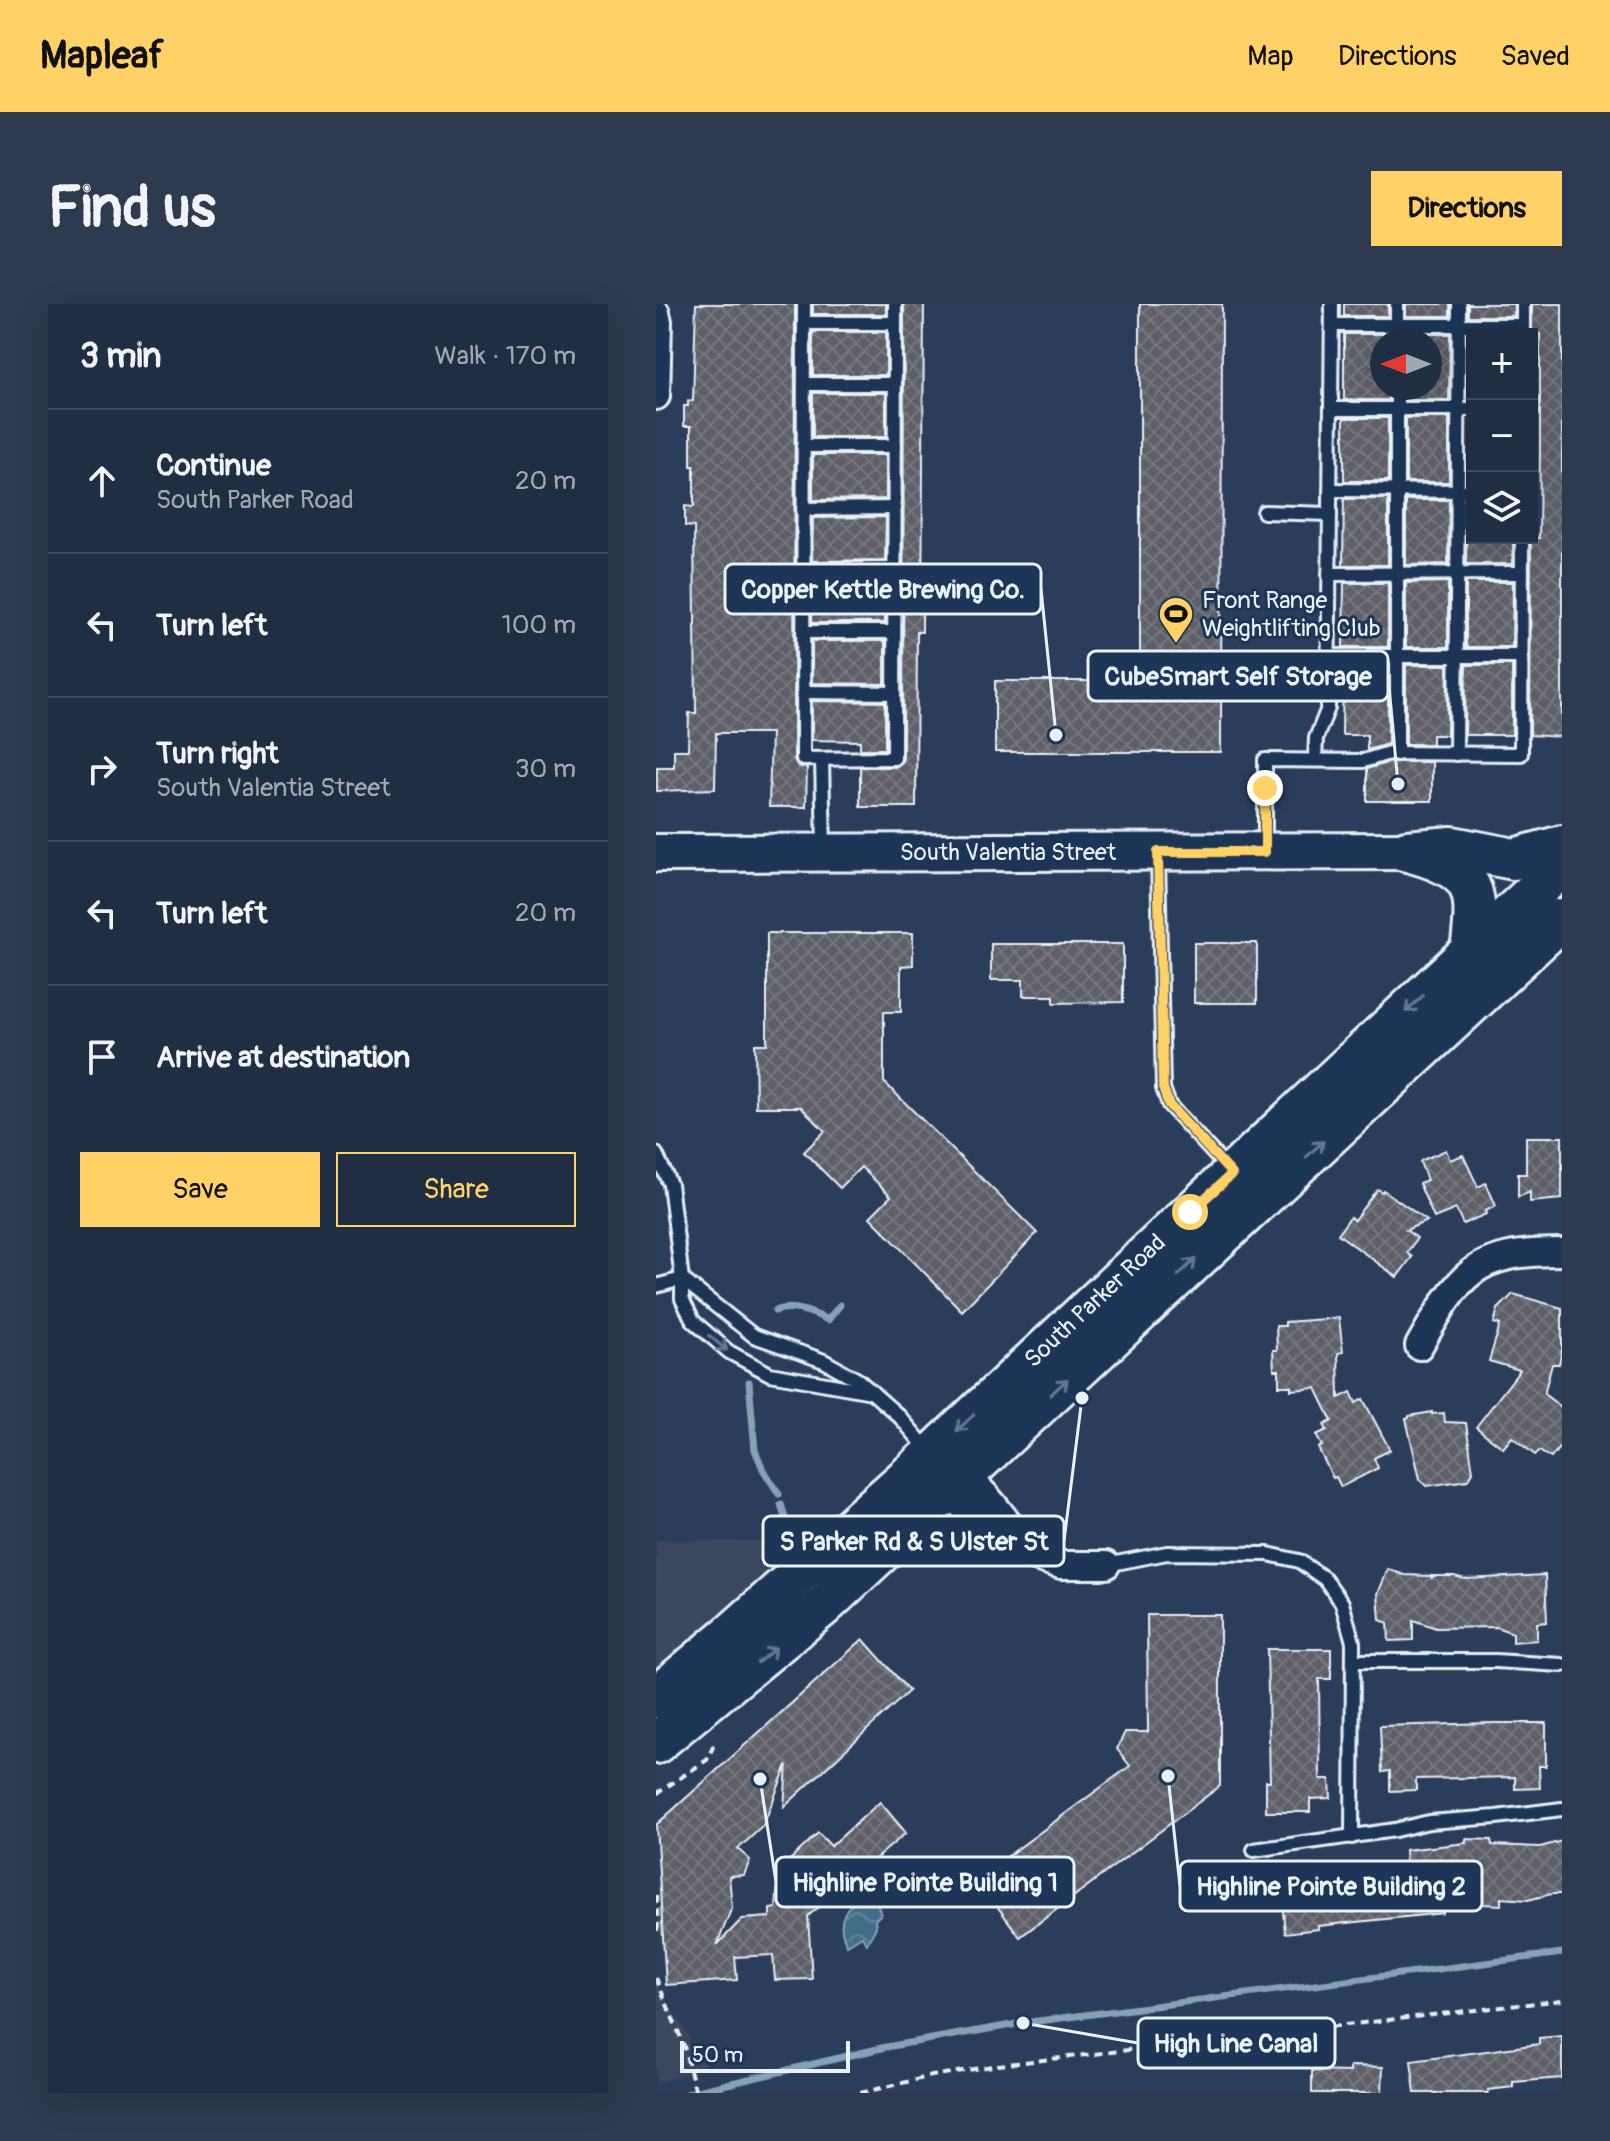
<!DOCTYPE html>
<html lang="en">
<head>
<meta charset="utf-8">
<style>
	body { margin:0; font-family:Pangolin,sans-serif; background:#2d3a4f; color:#f1f3f6 }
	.controls { position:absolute; right:24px; top:24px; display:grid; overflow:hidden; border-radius:0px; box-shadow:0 8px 32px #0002 }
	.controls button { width:72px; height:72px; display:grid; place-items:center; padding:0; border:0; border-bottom:2px solid #3d4a5d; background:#202e44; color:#f1f3f6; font:40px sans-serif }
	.compass { position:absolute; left:714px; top:24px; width:72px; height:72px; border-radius:50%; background:#202e44; box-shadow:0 8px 32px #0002; rotate:270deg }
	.scale { position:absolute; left:24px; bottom:20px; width:170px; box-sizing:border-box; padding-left:8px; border:4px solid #e8f1f8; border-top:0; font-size:22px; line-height:28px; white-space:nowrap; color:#e8f1f8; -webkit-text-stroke:6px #1d3557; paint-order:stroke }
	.stop { position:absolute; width:24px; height:24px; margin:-18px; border:6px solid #ffd166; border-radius:50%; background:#fff }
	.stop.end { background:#ffd166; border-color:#fff; box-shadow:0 2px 8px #0008 }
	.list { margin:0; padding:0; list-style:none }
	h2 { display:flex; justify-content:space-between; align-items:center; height:104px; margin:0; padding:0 32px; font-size:34px }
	h2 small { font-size:26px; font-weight:400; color:#a2a8b2 }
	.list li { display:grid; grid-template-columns:52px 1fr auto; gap:24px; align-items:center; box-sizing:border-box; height:144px; padding:0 32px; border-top:2px solid #3d4a5d }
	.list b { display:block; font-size:30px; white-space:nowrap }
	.list p { margin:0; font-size:26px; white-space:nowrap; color:#a2a8b2 }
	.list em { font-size:26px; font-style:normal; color:#a2a8b2 }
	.actions { display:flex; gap:16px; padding:24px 32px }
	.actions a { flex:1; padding:18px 0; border:2px solid #ffd166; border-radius:0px; text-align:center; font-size:28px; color:#ffd166 }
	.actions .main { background:#ffd166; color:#111 }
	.icon { flex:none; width:44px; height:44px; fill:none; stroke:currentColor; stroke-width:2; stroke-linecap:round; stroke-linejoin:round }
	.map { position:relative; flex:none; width:906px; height:1789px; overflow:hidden; border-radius:0px }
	header { display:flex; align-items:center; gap:48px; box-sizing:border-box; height:112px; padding:0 40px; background:#ffd166; color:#111 }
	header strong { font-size:38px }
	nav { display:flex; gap:44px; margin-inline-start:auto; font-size:28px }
	.intro { display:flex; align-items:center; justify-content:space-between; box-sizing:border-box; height:192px; padding:0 48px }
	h1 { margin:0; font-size:56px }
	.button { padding:20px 36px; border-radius:0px; background:#ffd166; color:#111; font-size:28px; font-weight:700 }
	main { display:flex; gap:48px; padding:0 48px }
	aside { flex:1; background:#202e44; border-radius:0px; box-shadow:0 8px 32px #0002 }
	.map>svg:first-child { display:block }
	.built { fill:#3a475e }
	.water { fill:url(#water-waves); stroke:#85a2b6; stroke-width:2 }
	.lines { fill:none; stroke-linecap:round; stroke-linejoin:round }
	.stream { stroke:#85a2b6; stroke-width:7 }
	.building { fill:url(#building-cross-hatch); stroke:#e8f1f8; stroke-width:2 }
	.lane-casing { stroke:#e8f1f8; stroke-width:18 }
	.street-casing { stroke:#e8f1f8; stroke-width:32 }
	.secondary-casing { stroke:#e8f1f8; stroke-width:42 }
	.primary-casing { stroke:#e8f1f8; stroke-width:46 }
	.path { stroke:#e8f1f8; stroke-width:4; stroke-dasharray:8 6; stroke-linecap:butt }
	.lane { stroke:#1d3557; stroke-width:12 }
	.street { stroke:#1d3557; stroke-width:26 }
	.secondary { stroke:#1d3557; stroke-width:36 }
	.primary { stroke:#1d3557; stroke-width:40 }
	.oneway { stroke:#64778f }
	.route { stroke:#ffd166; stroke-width:10 }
	.labels { text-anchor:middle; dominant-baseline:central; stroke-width:6; stroke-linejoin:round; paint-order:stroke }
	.poi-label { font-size:24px; fill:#e8f1f8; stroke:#1d3557; text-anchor:start }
	.street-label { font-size:24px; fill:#e8f1f8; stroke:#1d3557 }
	.leader { fill:none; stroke:#e8f1f8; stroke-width:3 }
	.callout-dot { fill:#e8f1f8; stroke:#1d3557; stroke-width:3 }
	.callout { fill:#1d3557; stroke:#e8f1f8; stroke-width:3 }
	.callout-label { font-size:26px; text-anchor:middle; font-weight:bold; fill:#e8f1f8 }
</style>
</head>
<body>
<header>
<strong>Mapleaf</strong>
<nav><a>Map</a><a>Directions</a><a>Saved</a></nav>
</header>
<div class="intro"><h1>Find us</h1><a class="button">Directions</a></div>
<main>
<aside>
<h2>3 min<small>Walk · 170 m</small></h2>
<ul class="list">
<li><svg class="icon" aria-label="ahead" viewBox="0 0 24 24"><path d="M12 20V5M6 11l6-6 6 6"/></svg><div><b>Continue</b><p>South Parker Road</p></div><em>20 m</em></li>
<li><svg class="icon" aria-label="left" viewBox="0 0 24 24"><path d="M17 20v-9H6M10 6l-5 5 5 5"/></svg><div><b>Turn left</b></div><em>100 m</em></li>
<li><svg class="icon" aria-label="right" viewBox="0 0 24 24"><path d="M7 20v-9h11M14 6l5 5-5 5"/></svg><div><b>Turn right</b><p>South Valentia Street</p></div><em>30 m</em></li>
<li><svg class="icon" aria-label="left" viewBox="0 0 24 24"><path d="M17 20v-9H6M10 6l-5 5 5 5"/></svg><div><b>Turn left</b></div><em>20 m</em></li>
<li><svg class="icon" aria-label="arrive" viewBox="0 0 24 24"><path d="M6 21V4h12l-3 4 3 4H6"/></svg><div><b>Arrive at destination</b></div></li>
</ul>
<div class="actions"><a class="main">Save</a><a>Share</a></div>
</aside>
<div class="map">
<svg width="906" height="1789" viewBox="0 0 906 1789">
	<defs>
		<pattern id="water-waves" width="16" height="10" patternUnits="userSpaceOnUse" patternTransform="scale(2)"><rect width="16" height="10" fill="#436e8a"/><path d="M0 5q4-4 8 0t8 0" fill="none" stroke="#5e839b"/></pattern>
		<pattern id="building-cross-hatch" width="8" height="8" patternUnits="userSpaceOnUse" patternTransform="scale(2)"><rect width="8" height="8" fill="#5e5f68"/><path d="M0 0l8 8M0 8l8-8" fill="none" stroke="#75767e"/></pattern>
	</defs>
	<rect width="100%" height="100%" fill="#2a3d5a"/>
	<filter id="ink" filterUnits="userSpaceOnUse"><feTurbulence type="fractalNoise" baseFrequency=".0125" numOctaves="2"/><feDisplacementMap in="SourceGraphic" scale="16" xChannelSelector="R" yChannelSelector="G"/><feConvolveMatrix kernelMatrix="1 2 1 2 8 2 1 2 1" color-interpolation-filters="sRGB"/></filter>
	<g filter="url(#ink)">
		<!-- built -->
		<g class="built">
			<path d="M0 1236 61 1237H145L64 1311 0 1362Z"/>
			<path d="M0 1679 51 1762 0 1779Z"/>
		</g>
		<!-- water -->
		<path class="water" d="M202 1595 220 1597 225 1610 219 1616 220 1623 211 1640 206 1632 191 1641C181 1623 185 1606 202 1595Z"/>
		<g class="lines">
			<!-- stream -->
			<g class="stream">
				<path d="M119 1007C136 1000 156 1008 172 1016L184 1001"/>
				<path d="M93 1078 99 1146 107 1165 123 1190"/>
				<path d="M125 1200 132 1224 138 1234"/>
				<path d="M33 1789 230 1743 367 1719 906 1649"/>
			</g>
		</g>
		<!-- building -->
		<g class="building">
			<path d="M40 0H139L138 455 142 462 151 464 150 503H113L115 429H60L59 485 1 487V463H18V446H32L33 409H40L38 223 29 222V202L38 203V162H35V122H28V102H32V97H37Z"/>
			<rect x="157" y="0" width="73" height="10"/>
			<path d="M248 0H268L266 328H261L260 503H204V463H239L245 459 247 454Z"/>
			<path d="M484 0H566L565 448H339V377H484Z"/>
			<rect x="688" y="0" width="44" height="12"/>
			<rect x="750" y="0" width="44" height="12"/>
			<rect x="812" y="0" width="46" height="12"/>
			<path d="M876 0H906V433L874 431 875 234H883L884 146V30H876Z"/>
			<rect x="157" y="28" width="73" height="43"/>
			<path d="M688 30H732V36H726V84H732V96H688Z"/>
			<path d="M750 30H794L793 96H750V84H774V36H750Z"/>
			<rect x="157" y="89" width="73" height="44"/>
			<rect x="688" y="114" width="44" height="63"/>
			<rect x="750" y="114" width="43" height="64"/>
			<path d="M157 151H230V195L157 196Z"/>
			<path d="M688 195H732V261H687Z"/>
			<path d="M750 196H793L792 260 750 261Z"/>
			<path d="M811 196H816V234H857V260H810Z"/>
			<path d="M230 213 229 256 156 257 157 214Z"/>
			<path d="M229 274V319H156V275Z"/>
			<path d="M792 278V343H750V279Z"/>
			<path d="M810 278H857L856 343H810Z"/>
			<path d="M688 279H732V343H687Z"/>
			<path d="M156 337H229V380L156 379Z"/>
			<path d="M687 361H732V440L711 446V431H686Z"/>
			<path d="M750 361H792L791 431H776V440H750Z"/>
			<path d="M810 361H856V431H809Z"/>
			<path d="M156 397 229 398V445H204V437L156 436Z"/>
			<path d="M734 458H776V497H711V465Z"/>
			<path d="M111 629H257V661L245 662V708H228V778L381 929 306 1007 214 913 235 892 205 863 184 884 148 848 169 827 145 803H100L99 740H111Z"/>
			<rect x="538" y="639" width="63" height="60"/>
			<path d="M335 640H467V698L398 699V692H367V676H335Z"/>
			<path d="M870 833H906V895L874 898V888L862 893V870H870Z"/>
			<path d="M790 846 794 856 807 851 822 883 830 879 840 902 829 907 830 910 807 920 800 905 778 914 763 879 771 876 764 858 766 856Z"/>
			<path d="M721 885 726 888 727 886 771 917 750 926 761 934 751 949 756 953 741 973 682 930 694 913 698 916Z"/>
			<path d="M857 990 906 1004V1046L903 1060H896L888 1090 906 1104V1140L895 1154 883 1147 879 1151 856 1133 847 1144 820 1123 864 1066 833 1057 844 1021 838 1019 842 1005Z"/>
			<path d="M683 1014 687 1048 682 1049 683 1094 695 1088 700 1099 707 1095 734 1146 718 1154 722 1164 685 1183 680 1173 677 1174 662 1144 666 1142 660 1131 671 1126 668 1121 676 1117 660 1084 635 1086V1082H623V1066H618L617 1046H621L620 1022H629V1018Z"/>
			<path d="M776 1108V1110L788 1109 789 1118 810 1119 817 1168 812 1176 771 1182 764 1175 750 1115 753 1114V1112Z"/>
			<path d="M732 1265 748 1271 775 1272 776 1275V1272H798L809 1275 889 1271 891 1318 881 1319V1336L857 1338V1329L840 1323 780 1324 757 1316V1336L733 1337 732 1319 724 1316 722 1290Z"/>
			<path d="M491 1311H564V1482L364 1633 321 1575 474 1462 461 1445 469 1428H492Z"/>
			<path d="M207 1335 253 1387 128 1503 131 1461 107 1522 82 1545 94 1556 88 1571 73 1572 76 1603 61 1641 86 1615 114 1613V1605L120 1604 122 1578 138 1562 133 1557 162 1529 175 1542 224 1498 250 1529 152 1612 156 1675 119 1676 117 1651 79 1653 81 1676 10 1681 0 1521Z"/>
			<path d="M611 1345H675V1375H663L664 1475H674L675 1494 654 1495V1508H610V1477H614Z"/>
			<path d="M837 1419H890V1462H883L884 1484 859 1485V1473L760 1475V1486L734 1487V1467L726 1468 724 1422Z"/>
			<path d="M810 1535 835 1536 836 1541 884 1543 906 1537V1590H895L872 1596 845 1594V1601L786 1598 787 1609 662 1622V1625L629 1629 623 1564 652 1561 653 1571 750 1561 749 1546 810 1539Z"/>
			<path d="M906 1732V1774L857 1778V1783L832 1786V1789H759L755 1757 883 1740V1734Z"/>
			<path d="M694 1762 727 1763 726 1789H656V1767L694 1768Z"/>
		</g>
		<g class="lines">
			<defs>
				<g id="lane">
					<path d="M148 0 147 455 238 454 239 0"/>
					<path d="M741 0V36"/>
					<path d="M148 19H239"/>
					<path d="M676 21H867"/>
					<path d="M867 30V0"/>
					<path d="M148 80H239"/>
					<path d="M675 105H816"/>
					<path d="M147 142H239"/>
					<path d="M674 186 816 187"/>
					<path d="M147 205 239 204"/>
					<path d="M608 208 674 210"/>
					<path d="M147 266 239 265"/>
					<path d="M673 270 866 269"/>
					<path d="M147 328H238"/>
					<path d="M672 352H865"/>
					<path d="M147 388 238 389"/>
					<path d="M741 450V84"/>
					<path d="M800 450 803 0"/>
					<path d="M166 455 168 546"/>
					<path d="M659 456 660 434 672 404 676 0"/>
					<path d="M609 544V456L707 457 733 449 865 450 866 234"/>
					<path d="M502 553 507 784 513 801 573 866"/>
					<path d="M0 850 14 880 26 975V995L37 1017 73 1048 114 1070 216 1088"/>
					<path d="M26 975 98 1032 168 1057 202 1076 244 1113 272 1146"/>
					<path d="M0 982 26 975"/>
					<path d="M450 1261 511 1249 612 1250 643 1257 669 1275 686 1299 697 1338 696 1533"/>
					<path d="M697 1357H839L906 1361"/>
					<path d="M598 1546 739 1526 773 1518 840 1513 906 1505"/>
				</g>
				<g id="street">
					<path d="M0 9 2 18 0 92"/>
					<path d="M763 1042C805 968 817 948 906 948"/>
					<path d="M296 1163C327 1181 352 1220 374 1249"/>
					<path d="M286 1172 293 1186 313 1210 351 1244 405 1261H450"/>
				</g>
				<path id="secondary" d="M0 549 751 547"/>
				<g id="primary">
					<path d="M751 547 796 543 858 555 906 542"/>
					<path d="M759 549C822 567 823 588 815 647"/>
					<path d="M0 1393 82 1324 273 1154 906 562"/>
					<path d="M0 1439 167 1302 906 615"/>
				</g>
			</defs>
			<!-- lane casing -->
			<use href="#lane" class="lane-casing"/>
			<!-- street casing -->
			<use href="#street" class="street-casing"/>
			<!-- secondary casing -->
			<use href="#secondary" class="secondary-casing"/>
			<!-- primary casing -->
			<use href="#primary" class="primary-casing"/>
			<!-- path -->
			<g class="path">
				<path d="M0 1490 51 1456 57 1443 53 1436"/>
				<path d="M0 1591 2 1622 0 1630"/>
				<path d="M0 1674 27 1739 40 1789"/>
				<path d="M204 1789 276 1772 343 1761 906 1696"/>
			</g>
			<!-- lane -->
			<use href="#lane" class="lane"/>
			<!-- street -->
			<use href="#street" class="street"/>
			<!-- secondary -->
			<use href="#secondary" class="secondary"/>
			<!-- primary -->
			<use href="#primary" class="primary"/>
		</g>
		<!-- one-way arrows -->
		<defs><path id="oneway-shaft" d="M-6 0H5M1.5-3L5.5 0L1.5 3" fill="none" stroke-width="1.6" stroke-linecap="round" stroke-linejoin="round" transform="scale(2)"/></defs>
		<g class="oneway">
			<use href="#oneway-shaft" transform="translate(758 700) rotate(137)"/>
			<use href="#oneway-shaft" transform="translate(659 845) rotate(-43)"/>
			<use href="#oneway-shaft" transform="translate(531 963) rotate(-43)"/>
			<use href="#oneway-shaft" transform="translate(62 1039) rotate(39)"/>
			<use href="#oneway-shaft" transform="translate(403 1083) rotate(-43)"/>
			<use href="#oneway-shaft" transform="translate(309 1119) rotate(137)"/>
			<use href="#oneway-shaft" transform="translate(111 1351) rotate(-39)"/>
		</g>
	</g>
	<g class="lines" filter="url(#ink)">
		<!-- route -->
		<path class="route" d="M534 908 576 870 513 801 507 784 502 548H609V484"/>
	</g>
	<!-- icons -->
	<defs>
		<symbol id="stadium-pin" viewBox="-11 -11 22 30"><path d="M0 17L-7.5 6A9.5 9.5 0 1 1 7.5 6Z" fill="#ffd166" stroke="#1d3557"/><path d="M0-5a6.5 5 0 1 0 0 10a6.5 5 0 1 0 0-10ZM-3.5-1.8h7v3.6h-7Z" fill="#111"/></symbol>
	</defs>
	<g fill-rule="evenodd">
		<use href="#stadium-pin" x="500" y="290" width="40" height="54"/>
	</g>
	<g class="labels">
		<!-- poi labels -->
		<g class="poi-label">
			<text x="546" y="296">Front Range<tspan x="546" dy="28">Weightlifting Club</tspan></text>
		</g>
		<!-- street labels -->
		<g class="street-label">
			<text x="352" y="548">South Valentia Street</text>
			<text transform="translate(439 997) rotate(-43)">South Parker Road</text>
		</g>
	</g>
	<!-- callouts -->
	<path class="leader" d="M400 431L385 285M742 480L732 372M426 1094L408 1237M104 1475L120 1578M512 1472L524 1582M367 1719L482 1739"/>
	<g class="callout-dot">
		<circle cx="400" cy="431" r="8"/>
		<circle cx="742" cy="480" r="8"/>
		<circle cx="426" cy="1094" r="8"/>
		<circle cx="104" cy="1475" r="8"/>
		<circle cx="512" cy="1472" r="8"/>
		<circle cx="367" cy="1719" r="8"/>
	</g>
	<g class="callout">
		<rect x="69" y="260" width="316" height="50" rx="8"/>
		<rect x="432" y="347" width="300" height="50" rx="8"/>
		<rect x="107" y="1212" width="301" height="50" rx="8"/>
		<rect x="120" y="1553" width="298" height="50" rx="8"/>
		<rect x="524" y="1557" width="302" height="50" rx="8"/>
		<rect x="482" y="1714" width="197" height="50" rx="8"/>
	</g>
	<g class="callout-label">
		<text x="227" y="294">Copper Kettle Brewing Co.</text>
		<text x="582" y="381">CubeSmart Self Storage</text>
		<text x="258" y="1246">S Parker Rd &amp; S Ulster St</text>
		<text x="269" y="1587">Highline Pointe Building 1</text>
		<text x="675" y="1591">Highline Pointe Building 2</text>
		<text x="580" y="1748">High Line Canal</text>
	</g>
</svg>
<div class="controls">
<button>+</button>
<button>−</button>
<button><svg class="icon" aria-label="layers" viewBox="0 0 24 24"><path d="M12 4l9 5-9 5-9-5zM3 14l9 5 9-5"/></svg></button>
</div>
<svg class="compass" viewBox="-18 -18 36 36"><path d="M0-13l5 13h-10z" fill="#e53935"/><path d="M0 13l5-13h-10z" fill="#a2a8b2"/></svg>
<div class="scale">50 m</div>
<div class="stop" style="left:534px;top:908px"></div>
<div class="stop end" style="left:609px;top:484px"></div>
</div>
</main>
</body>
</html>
